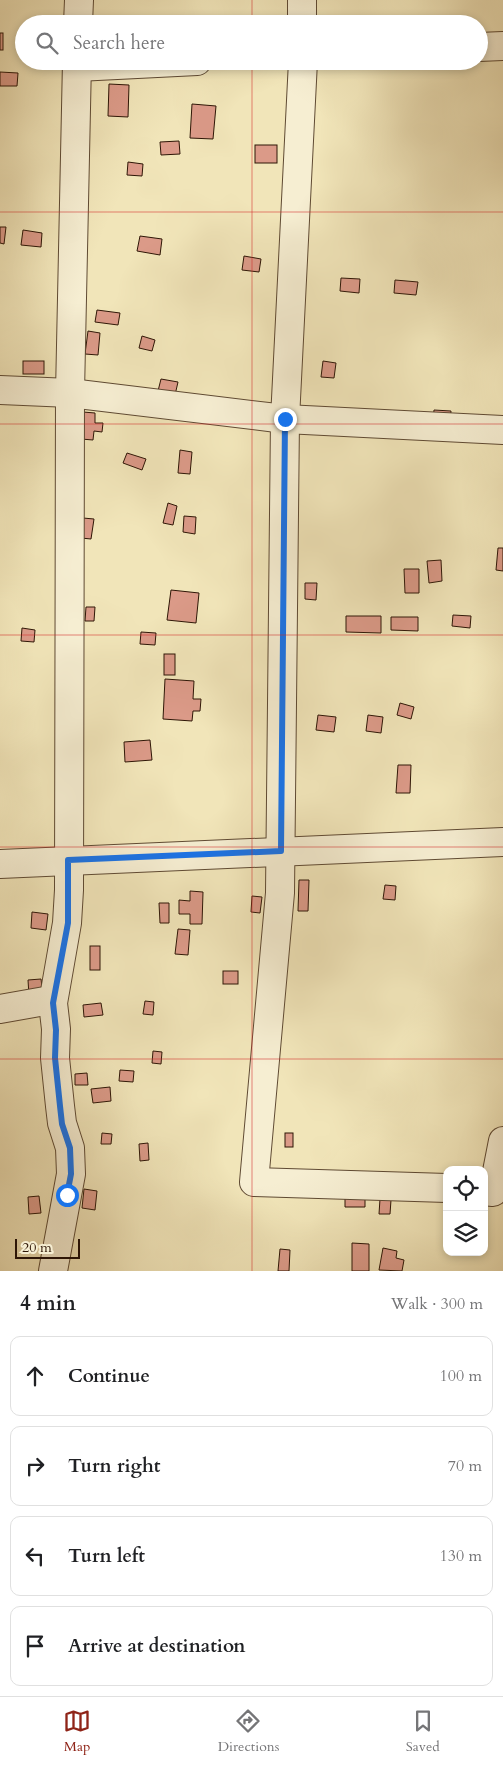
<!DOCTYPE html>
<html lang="en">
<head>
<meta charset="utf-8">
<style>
	body { margin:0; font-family:Cardo,serif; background:#f2f2f2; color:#202124 }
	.controls { position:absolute; right:15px; bottom:15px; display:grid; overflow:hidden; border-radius:10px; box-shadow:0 2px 8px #0003 }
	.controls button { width:45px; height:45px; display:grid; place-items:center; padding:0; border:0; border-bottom:1px solid #e0e0e0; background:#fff; color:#202124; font:25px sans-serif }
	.scale { position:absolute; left:15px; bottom:12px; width:65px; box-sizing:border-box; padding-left:5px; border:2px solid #2e1606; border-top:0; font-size:14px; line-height:18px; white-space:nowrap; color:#2e1606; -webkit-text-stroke:4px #f6eed2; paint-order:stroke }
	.stop { position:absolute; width:15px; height:15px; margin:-11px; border:4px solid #1a73e8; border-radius:50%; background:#fff }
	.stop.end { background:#1a73e8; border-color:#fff; box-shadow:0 1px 5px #0008 }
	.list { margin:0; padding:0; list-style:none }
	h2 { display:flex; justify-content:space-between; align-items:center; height:65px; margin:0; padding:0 20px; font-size:21px }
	h2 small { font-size:16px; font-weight:400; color:#757577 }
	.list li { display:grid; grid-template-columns:32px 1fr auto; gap:15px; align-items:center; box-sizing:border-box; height:80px; margin:0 10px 10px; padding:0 10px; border:1px solid #e0e0e0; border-radius:10px }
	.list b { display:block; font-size:19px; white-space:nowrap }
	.list em { font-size:16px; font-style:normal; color:#757577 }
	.icon { flex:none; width:28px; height:28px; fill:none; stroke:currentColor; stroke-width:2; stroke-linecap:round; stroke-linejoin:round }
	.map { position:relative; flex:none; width:503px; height:1271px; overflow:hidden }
	.search { position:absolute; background:#fff; box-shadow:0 2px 8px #0003; left:15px; right:15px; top:15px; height:55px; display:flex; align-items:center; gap:12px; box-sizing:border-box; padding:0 18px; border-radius:28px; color:#757577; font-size:19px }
	.sheet { height:425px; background:#fff }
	nav { display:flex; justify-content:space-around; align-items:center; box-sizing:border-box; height:70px; border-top:1px solid #e0e0e0; background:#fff; font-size:14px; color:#757577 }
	nav a { display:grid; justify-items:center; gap:2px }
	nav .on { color:#8f2418 }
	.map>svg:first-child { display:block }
	.building { fill:#db9a88; stroke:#2e1606 }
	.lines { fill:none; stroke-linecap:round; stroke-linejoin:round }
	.minor-casing { stroke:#5f4a33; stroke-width:30 }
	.minor { stroke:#f6eed2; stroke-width:28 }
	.route { stroke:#1a73e8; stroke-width:6 }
	.grid { fill:none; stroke:#d62828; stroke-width:1; stroke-opacity:0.55 }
</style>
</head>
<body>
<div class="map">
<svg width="503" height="1271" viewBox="0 0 503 1271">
	<rect width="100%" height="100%" fill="#f1e5b9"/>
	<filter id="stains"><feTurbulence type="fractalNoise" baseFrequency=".004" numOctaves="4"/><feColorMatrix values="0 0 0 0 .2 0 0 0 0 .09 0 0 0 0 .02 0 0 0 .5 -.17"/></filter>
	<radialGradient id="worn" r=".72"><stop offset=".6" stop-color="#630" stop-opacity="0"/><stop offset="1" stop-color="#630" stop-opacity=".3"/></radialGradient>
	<!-- building -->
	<g class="building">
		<path d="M105 16 145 20 144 24H105Z"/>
		<path d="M467 18V24H447V19Z"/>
		<rect x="0" y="33" width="3" height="17"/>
		<path d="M0 72 18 73 17 86H0Z"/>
		<path d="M109 84 129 85 128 117 108 116Z"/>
		<path d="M192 104 216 106 213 139 190 138Z"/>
		<path d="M179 141 180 154 161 155 160 142Z"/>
		<rect x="255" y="145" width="22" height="18"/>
		<path d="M128 162 143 164 142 176 127 175Z"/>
		<path d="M0 227H6L4 244 0 243Z"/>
		<path d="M23 230 42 233 41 247 21 245Z"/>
		<path d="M140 236 162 239 160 255 137 251Z"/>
		<path d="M244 256 261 259 259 272 242 270Z"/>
		<path d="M341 278 360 279 359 293 340 291Z"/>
		<path d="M395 280 418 282 416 295 394 293Z"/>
		<path d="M97 310 120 313 118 325 95 322Z"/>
		<path d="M88 331 100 333 98 355 85 354Z"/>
		<path d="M142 336 155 340 152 351 139 348Z"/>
		<rect x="23" y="361" width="21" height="13"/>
		<path d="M323 361 336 363 334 378 321 377Z"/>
		<path d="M161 379 178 382 175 395 158 391Z"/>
		<path d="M434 410 451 411 450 423 433 421Z"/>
		<path d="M83 412 95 413V423H103L102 432 94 431 93 440 81 439Z"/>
		<path d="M180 450 192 452 190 474 178 473Z"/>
		<path d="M127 453 146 459 142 470 123 463Z"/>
		<path d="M168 503 177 506 173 525 163 523Z"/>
		<path d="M184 516 196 517 195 534 183 532Z"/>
		<path d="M83 518 94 519 91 539 81 538Z"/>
		<path d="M498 548H503V571L496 570Z"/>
		<path d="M441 560 442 581 429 583 427 561Z"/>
		<path d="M404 569H419V593H405Z"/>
		<path d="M305 583H317L316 600 305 599Z"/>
		<path d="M171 590 199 593 196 623 167 620Z"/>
		<path d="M86 607H95L94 621H85Z"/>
		<path d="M453 615 471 616 470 628 452 626Z"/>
		<path d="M346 616H381V633L346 632Z"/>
		<path d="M391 617H418V631L391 630Z"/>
		<path d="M22 628 35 630 34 642 21 641Z"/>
		<path d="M141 632 156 633 155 645 140 644Z"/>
		<rect x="164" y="654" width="11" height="21"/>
		<path d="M165 679 194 681 193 699H201L200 711H193L192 721 163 719Z"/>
		<path d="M400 703 414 707 411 719 397 715Z"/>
		<path d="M318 715 336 717 334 732 316 730Z"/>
		<path d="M368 715 383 717 381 733 366 731Z"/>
		<path d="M150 740 152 760 125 762 124 742Z"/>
		<path d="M398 765H411L410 793H396Z"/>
		<path d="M299 880H309L308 911H298Z"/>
		<path d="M385 885 396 886 395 900 383 899Z"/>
		<path d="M190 891 203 892 202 924H190V914H179V900L190 901Z"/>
		<path d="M252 896 262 897 260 913 251 912Z"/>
		<path d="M159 903H169V923H160Z"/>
		<path d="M32 912 48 914 46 930 31 928Z"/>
		<path d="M178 929 190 930 188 955 175 954Z"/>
		<rect x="90" y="946" width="10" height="24"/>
		<rect x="223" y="971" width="15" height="13"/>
		<path d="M41 979 43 995 29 996 28 980Z"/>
		<path d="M145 1001 154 1002 153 1015 143 1014Z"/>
		<path d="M101 1003 103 1015 84 1017 83 1005Z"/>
		<path d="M153 1051 162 1052 161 1064 152 1063Z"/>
		<path d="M120 1070 134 1071 133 1082 119 1081Z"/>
		<path d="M87 1073 88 1085H75V1074Z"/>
		<path d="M110 1087 111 1101 93 1103 91 1089Z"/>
		<path d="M102 1133 112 1134 111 1144H101Z"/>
		<rect x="285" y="1133" width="8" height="14"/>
		<path d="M148 1143 149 1160 140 1161 139 1144Z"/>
		<path d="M84 1189 97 1191 95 1210 82 1208Z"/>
		<path d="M345 1194 365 1195V1207H345Z"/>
		<path d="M39 1196 41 1213 29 1214 28 1197Z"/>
		<path d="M380 1199 391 1200 390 1214H379Z"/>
		<path d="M352 1243 369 1244V1271H352Z"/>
		<path d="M383 1248 397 1251 396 1258 404 1260 402 1271 379 1270Z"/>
		<path d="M280 1249 290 1250 289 1271H278Z"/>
	</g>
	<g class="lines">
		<defs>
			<g id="minor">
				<path d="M302 0V24"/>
				<path d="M78 24 79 0"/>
				<path d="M479 47 503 46"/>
				<path d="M303 61 285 419 280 893 254 1182 447 1188"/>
				<path d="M77 67 197 61"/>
				<path d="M0 390 70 393 285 419 503 430"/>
				<path d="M0 864 503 842"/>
				<path d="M0 1009 45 1001 53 1003"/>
				<path d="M484 1191 493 1192 503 1141"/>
				<path d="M53 1271 71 1174 70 1148 62 1123 60 1106 55 1058 56 1029 53 1003 67 923 69 890 70 393 77 61"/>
			</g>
		</defs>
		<!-- minor casing -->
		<use href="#minor" class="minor-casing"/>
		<!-- minor -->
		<use href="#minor" class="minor"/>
	</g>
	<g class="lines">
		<!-- route -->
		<path class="route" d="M67 1195 71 1174 70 1148 62 1124 60 1106 55 1058 56 1030 53 1003 68 923V860L281 851 285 419"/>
	</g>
	<!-- grid -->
	<path class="grid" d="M252 0V24M252 61V1271M0 212H503M0 424H503M0 635H503M0 847H503M0 1059H503"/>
	<rect width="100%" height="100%" filter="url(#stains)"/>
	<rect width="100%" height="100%" fill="url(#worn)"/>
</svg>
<div class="controls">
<button><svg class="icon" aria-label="locate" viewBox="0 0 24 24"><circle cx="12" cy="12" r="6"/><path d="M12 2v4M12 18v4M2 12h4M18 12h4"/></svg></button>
<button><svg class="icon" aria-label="layers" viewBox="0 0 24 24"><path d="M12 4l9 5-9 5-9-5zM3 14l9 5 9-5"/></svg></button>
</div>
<div class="scale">20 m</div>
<div class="stop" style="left:67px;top:1195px"></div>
<div class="stop end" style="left:285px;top:419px"></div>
<div class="search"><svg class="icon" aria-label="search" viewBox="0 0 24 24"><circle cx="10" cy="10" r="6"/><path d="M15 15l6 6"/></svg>Search here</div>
</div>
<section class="sheet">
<h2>4 min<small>Walk · 300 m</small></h2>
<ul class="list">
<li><svg class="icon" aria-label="ahead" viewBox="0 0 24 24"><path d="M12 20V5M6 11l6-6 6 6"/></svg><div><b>Continue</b></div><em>100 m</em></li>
<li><svg class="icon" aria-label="right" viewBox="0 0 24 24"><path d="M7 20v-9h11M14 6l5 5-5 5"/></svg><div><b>Turn right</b></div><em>70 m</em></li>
<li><svg class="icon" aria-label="left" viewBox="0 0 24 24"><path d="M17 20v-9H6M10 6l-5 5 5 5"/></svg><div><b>Turn left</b></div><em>130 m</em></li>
<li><svg class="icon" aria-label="arrive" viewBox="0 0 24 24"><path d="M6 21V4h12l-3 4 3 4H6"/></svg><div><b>Arrive at destination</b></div></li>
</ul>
</section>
<nav>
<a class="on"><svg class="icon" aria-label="map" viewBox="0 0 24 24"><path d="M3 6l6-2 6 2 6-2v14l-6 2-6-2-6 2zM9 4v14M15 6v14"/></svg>Map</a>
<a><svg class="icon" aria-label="directions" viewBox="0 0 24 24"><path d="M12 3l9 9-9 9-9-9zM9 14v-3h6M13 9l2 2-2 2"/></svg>Directions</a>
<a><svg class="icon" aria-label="saved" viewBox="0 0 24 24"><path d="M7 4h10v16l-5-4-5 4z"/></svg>Saved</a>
</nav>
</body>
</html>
